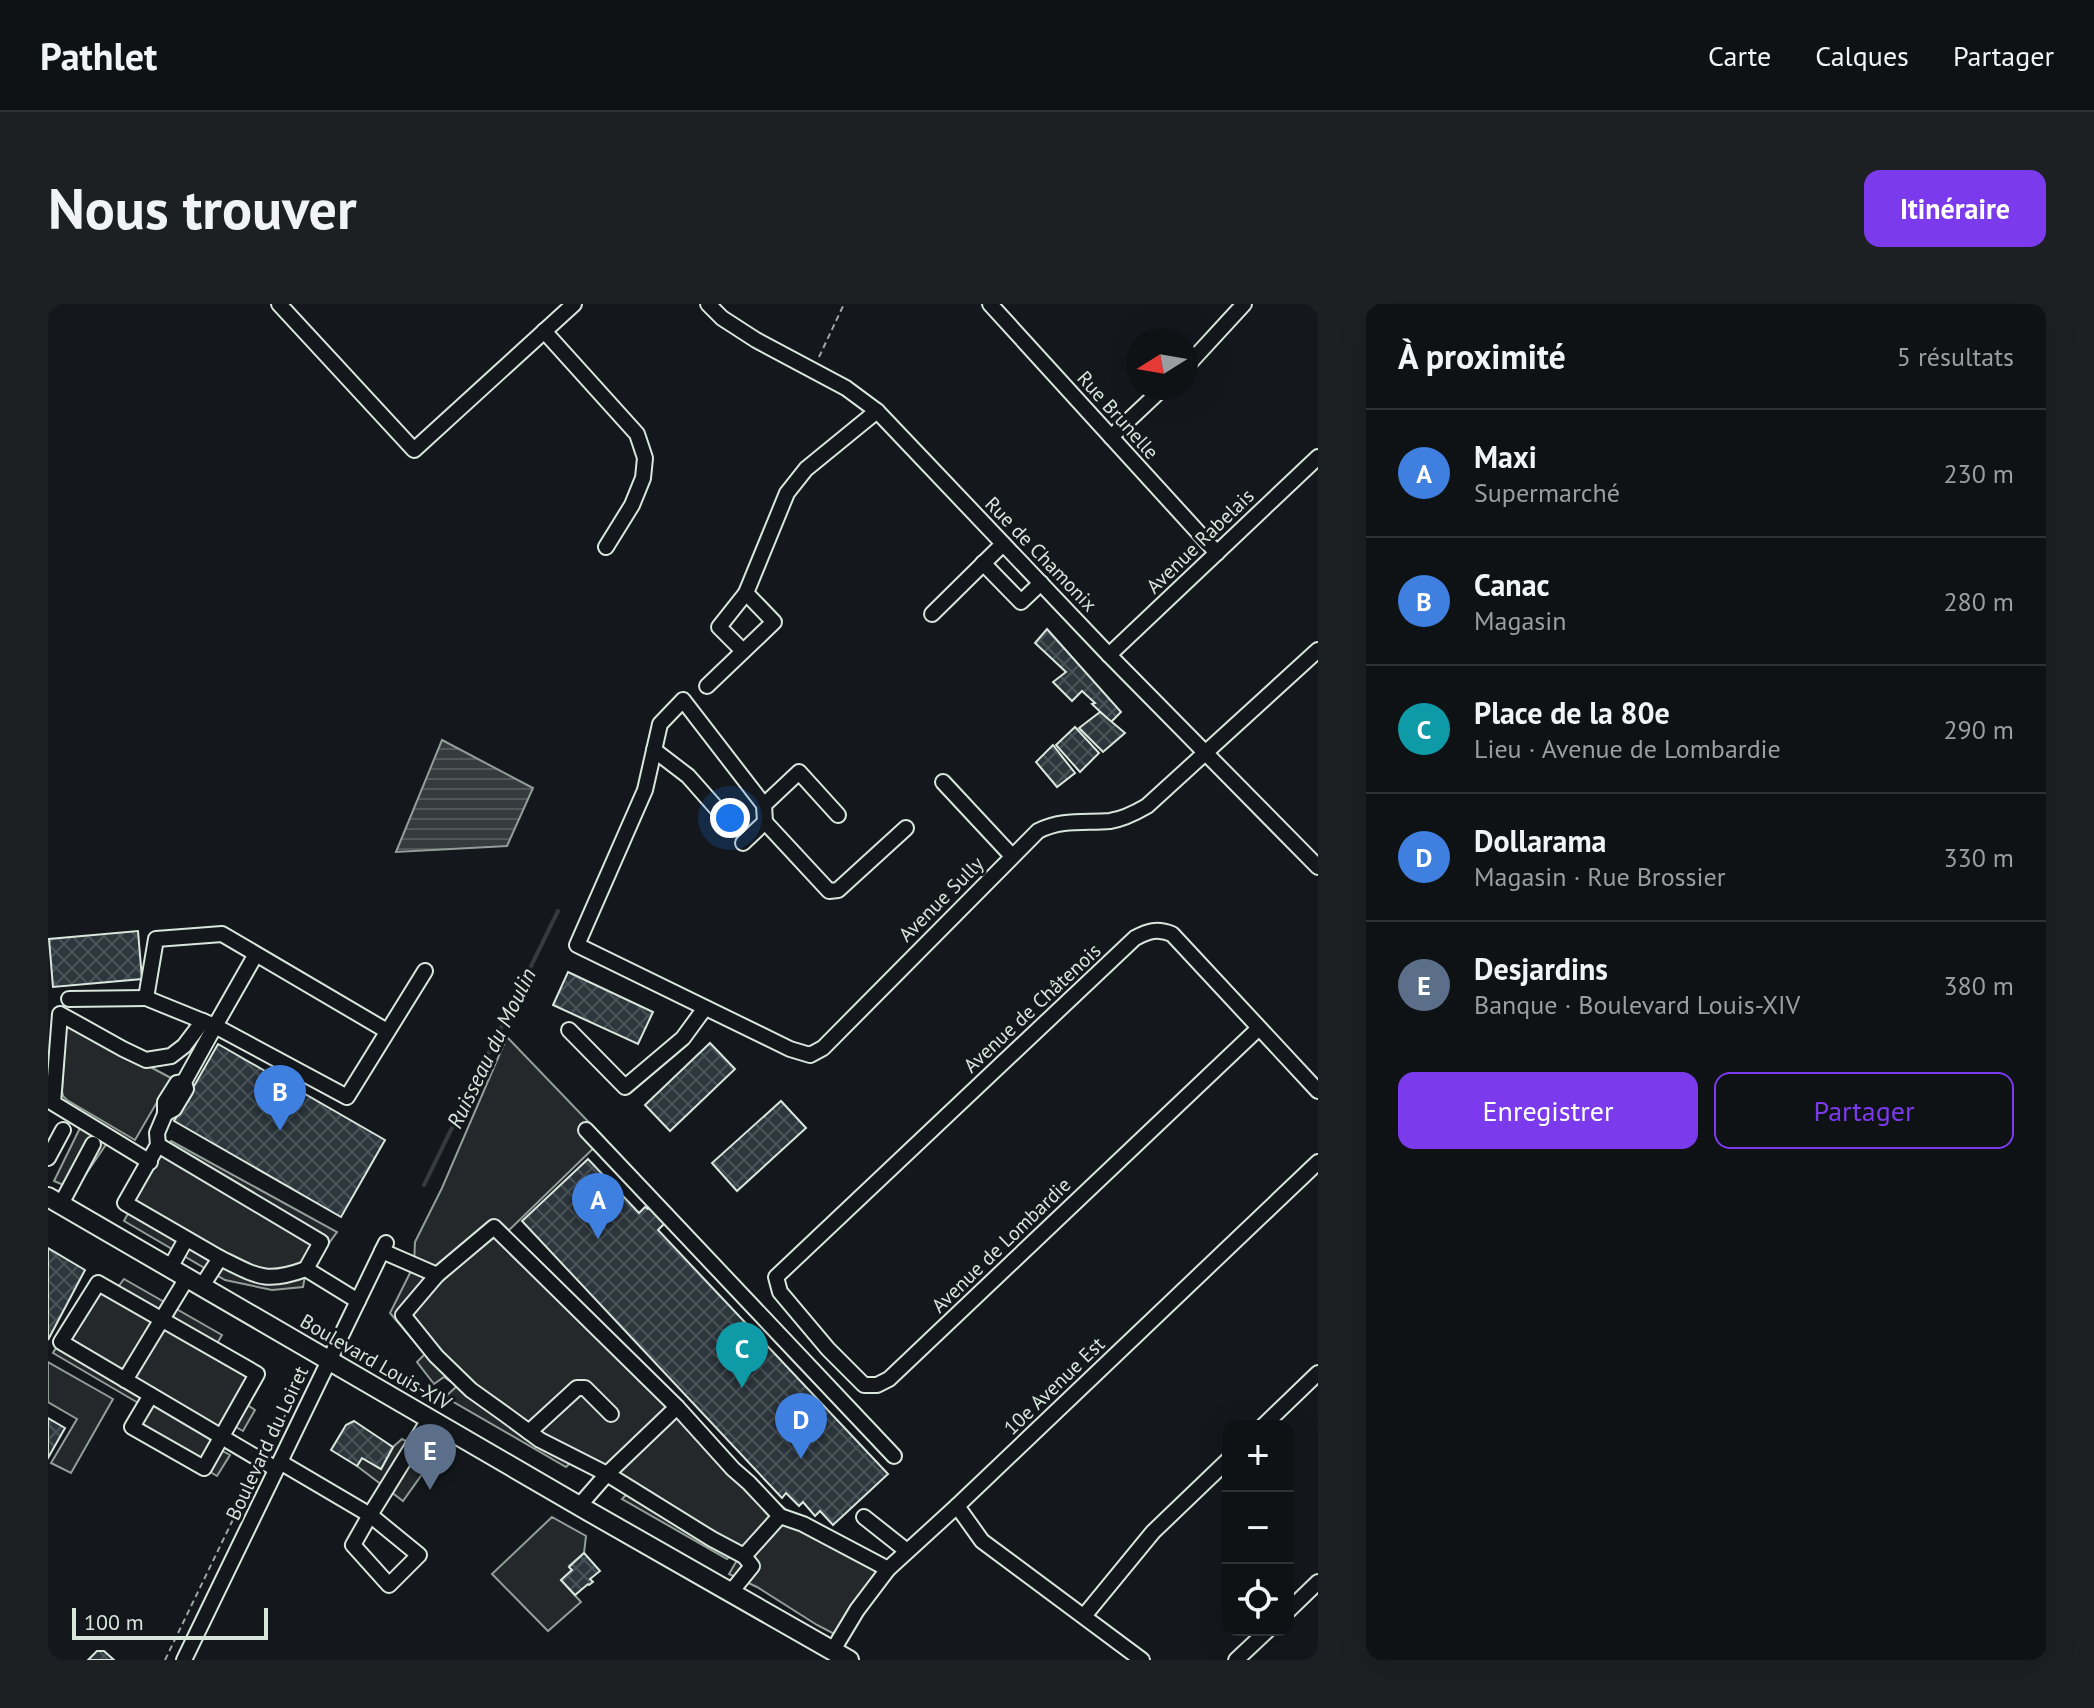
<!DOCTYPE html>
<html lang="fr">
<head>
<meta charset="utf-8">
<style>
	body { margin:0; font-family:"PT Sans",sans-serif; background:#1d2022; color:#f1f3f6 }
	.controls { position:absolute; right:24px; bottom:24px; display:grid; overflow:hidden; border-radius:16px; box-shadow:0 8px 32px #0002 }
	.controls button { width:72px; height:72px; display:grid; place-items:center; padding:0; border:0; border-bottom:2px solid #2f3234; background:#0f1215; color:#f1f3f6; font:40px sans-serif }
	.compass { position:absolute; left:1078px; top:24px; width:72px; height:72px; border-radius:50%; background:#0f1215; box-shadow:0 8px 32px #0002; rotate:259deg }
	.scale { position:absolute; left:24px; bottom:20px; width:196px; box-sizing:border-box; padding-left:8px; border:4px solid #d8e6dc; border-top:0; font-size:22px; line-height:28px; white-space:nowrap; color:#d8e6dc; -webkit-text-stroke:6px #14181c; paint-order:stroke }
	.you { position:absolute; left:682px; top:514px; width:28px; height:28px; margin:-20px; border:6px solid #fff; border-radius:50%; background:#1a73e8; box-shadow:0 0 0 12px #1a73e833 }
	.badge { display:grid; place-items:center; width:52px; height:52px; border-radius:50%; background:#7c3aed; color:#fff; font-size:26px; font-weight:700 }
	.pin { position:absolute; translate:-50% -66px; filter:drop-shadow(0 2px 4px #0008) }
	.pin::after { content:''; position:absolute; top:42px; width:28px; height:24px; background:inherit; clip-path:polygon(0 0,100% 0,50% 100%) }
	.list { margin:0; padding:0; list-style:none }
	h2 { display:flex; justify-content:space-between; align-items:center; height:104px; margin:0; padding:0 32px; font-size:34px }
	h2 small { font-size:26px; font-weight:400; color:#9b9ea0 }
	.list li { display:grid; grid-template-columns:52px 1fr auto; gap:24px; align-items:center; box-sizing:border-box; height:128px; padding:0 32px; border-top:2px solid #2f3234 }
	.list b { display:block; font-size:30px; white-space:nowrap }
	.list p { margin:0; font-size:26px; white-space:nowrap; color:#9b9ea0 }
	.list em { font-size:26px; font-style:normal; color:#9b9ea0 }
	.actions { display:flex; gap:16px; padding:24px 32px }
	.actions a { flex:1; padding:18px 0; border:2px solid #7c3aed; border-radius:16px; text-align:center; font-size:28px; color:#7c3aed }
	.actions .main { background:#7c3aed; color:#fff }
	.icon { flex:none; width:44px; height:44px; fill:none; stroke:currentColor; stroke-width:2; stroke-linecap:round; stroke-linejoin:round }
	.map { position:relative; flex:none; width:1270px; height:1356px; overflow:hidden; border-radius:16px }
	header { display:flex; align-items:center; gap:48px; box-sizing:border-box; height:112px; padding:0 40px; background:#0f1215; border-bottom:2px solid #2f3234 }
	header strong { font-size:38px }
	nav { display:flex; gap:44px; margin-inline-start:auto; font-size:28px }
	.intro { display:flex; align-items:center; justify-content:space-between; box-sizing:border-box; height:192px; padding:0 48px }
	h1 { margin:0; font-size:56px }
	.button { padding:20px 36px; border-radius:16px; background:#7c3aed; color:#fff; font-size:28px; font-weight:700 }
	main { display:flex; gap:48px; padding:0 48px }
	aside { flex:1; background:#0f1215; border-radius:16px; box-shadow:0 8px 32px #0002 }
	.map>svg:first-child { display:block }
	.parking { fill:#24282b; stroke:#939e99; stroke-width:2 }
	.water { fill:url(#water-rules); stroke:#939e99; stroke-width:2 }
	.lines { fill:none; stroke-linecap:round; stroke-linejoin:round }
	.stream { stroke:#363b3e; stroke-width:4 }
	.building { fill:url(#building-cross-hatch); stroke:#d8e6dc; stroke-width:2 }
	.minor-casing { stroke:#d8e6dc; stroke-width:18 }
	.major-casing { stroke:#d8e6dc; stroke-width:22 }
	.path { stroke:#9da8a2; stroke-width:2; stroke-dasharray:6 4; stroke-linecap:butt }
	.minor { stroke:#14181c; stroke-width:14 }
	.major { stroke:#14181c; stroke-width:18 }
	.labels { text-anchor:middle; dominant-baseline:central; stroke-width:6; stroke-linejoin:round; paint-order:stroke }
	.street-label { font-size:20px; fill:#d8e6dc; stroke:#14181c }
	.water-label { font-size:22px; font-style:italic; fill:#d8e6dc; stroke:#14181c }
</style>
</head>
<body>
<header>
<strong>Pathlet</strong>
<nav><a>Carte</a><a>Calques</a><a>Partager</a></nav>
</header>
<div class="intro"><h1>Nous trouver</h1><a class="button">Itinéraire</a></div>
<main>
<div class="map">
<svg width="1270" height="1356" viewBox="0 0 1270 1356">
	<defs>
		<pattern id="water-rules" width="6" height="5" patternUnits="userSpaceOnUse" patternTransform="scale(2)"><rect width="6" height="5" fill="#363b3e"/><path d="M0 2.5h6" fill="none" stroke="#525759"/></pattern>
		<pattern id="building-cross-hatch" width="8" height="8" patternUnits="userSpaceOnUse" patternTransform="scale(2)"><rect width="8" height="8" fill="#2c363c"/><path d="M0 0l8 8M0 8l8-8" fill="none" stroke="#4a5358"/></pattern>
	</defs>
	<rect width="100%" height="100%" fill="#14181c"/>
	<!-- parking -->
	<g class="parking">
		<path d="M18 718 123 774 87 836 19 796 15 792 14 787Z"/>
		<path d="M459 733 556 834 457 930 685 1165 729 1198 755 1220 840 1265 794 1334 769 1321 709 1283 681 1270 692 1251 686 1249 679 1255 574 1195 585 1184 530 1152 518 1163 397 1093 409 1082 396 1073 386 1080 369 1058 377 1050 342 1009 366 961 367 938 394 884Z"/>
		<path d="M32 824 59 839 27 886 6 877Z"/>
		<path d="M123 837 289 928 257 972 255 983 224 986 177 976 76 917 113 849Z"/>
		<path d="M48 975 70 983 76 975 174 1031 168 1041 215 1069 198 1100 207 1106 195 1127 186 1122 173 1146 182 1151 169 1172 81 1120 92 1100 5 1049Z"/>
		<path d="M0 1058 65 1095 23 1169 3 1159 29 1115 0 1098Z"/>
		<path d="M354 1135 387 1152 355 1197 309 1162 314 1154 333 1165 345 1143Z"/>
		<path d="M504 1213 538 1232 536 1249 521 1262 524 1266 513 1276 533 1298 500 1327 444 1270Z"/>
	</g>
	<!-- water -->
	<path class="water" d="M394 436 485 484 459 542 348 548Z"/>
	<g class="lines">
		<!-- stream -->
		<path class="stream" d="M376 881 510 607"/>
	</g>
	<!-- building -->
	<g class="building">
		<path d="M999 325 1073 408 1063 418 1044 400 1047 399 1034 387 1024 397 1005 378 1018 368 987 339Z"/>
		<path d="M1052 408 1077 429 1055 448 1031 424Z"/>
		<path d="M1027 423 1051 449 1032 468 1008 441Z"/>
		<path d="M1005 441 1027 469 1009 483 988 458Z"/>
		<path d="M90 627 94 675 5 683 1 635Z"/>
		<path d="M520 668 605 708 590 740 505 701Z"/>
		<path d="M662 739 687 765 622 827 597 801Z"/>
		<path d="M170 740 337 836 293 913 126 817Z"/>
		<path d="M733 797 758 824 689 887 664 859Z"/>
		<path d="M540 855 591 909 597 903 600 905 605 900 620 916 610 926 840 1170 785 1221 772 1207 767 1212 755 1198 751 1202 738 1189 734 1194 474 917Z"/>
		<path d="M0 944 37 966 0 1036Z"/>
		<path d="M0 1114 17 1124 0 1154Z"/>
		<path d="M306 1117 345 1143 333 1165 314 1154 309 1162 283 1146 298 1121Z"/>
		<path d="M536 1249 552 1267 542 1275 545 1278 541 1281 540 1280 527 1291 513 1276 524 1266 521 1263Z"/>
		<path d="M49 1347H56L66 1356H40Z"/>
	</g>
	<g class="lines">
		<defs>
			<g id="minor">
				<path d="M231 0 366 146 526 0"/>
				<path d="M660 0 674 14 708 36 798 84 829 107 1061 351 1270 563"/>
				<path d="M942 0 1169 249"/>
				<path d="M496 27 589 130 597 154 595 174 584 201 558 243"/>
				<path d="M1138 63 1196 0"/>
				<path d="M1063 133 1115 84"/>
				<path d="M935 259 973 298 993 279"/>
				<path d="M884 310 955 240"/>
				<path d="M695 347 671 323 698 289"/>
				<path d="M1061 351 1270 153"/>
				<path d="M659 382 726 318 698 289 739 189 758 165 829 107"/>
				<path d="M606 446 640 472 686 524"/>
				<path d="M895 478 964 552"/>
				<path d="M716 501 751 468 790 511"/>
				<path d="M858 524 790 586 781 587 717 518 716 501 635 396 612 420 597 486 529 641 742 745 762 751 775 744 990 527C1014 515 1036 519 1062 517 1075 515 1087 509 1099 502L1270 346"/>
				<path d="M695 539 717 518"/>
				<path d="M208 650 167 722 98 694 108 635 174 630 339 727"/>
				<path d="M21 695 98 694"/>
				<path d="M1211 724 841 1075 829 1081H816L780 1045 732 988 728 973 1087 634C1100 627 1109 624 1124 630L1270 787"/>
				<path d="M521 726 577 783 635 734 657 704"/>
				<path d="M136 778 129 779 117 798V810L109 829 110 841 77 899 172 954 154 982"/>
				<path d="M117 810 126 805 138 785 136 778 167 722 299 793 377 667"/>
				<path d="M538 826 846 1152"/>
				<path d="M110 841 273 938 258 965 310 997"/>
				<path d="M0 854 15 826"/>
				<path d="M102 858 5 799 12 710 75 745 98 756 123 752 136 742 155 717"/>
				<path d="M13 900 45 840"/>
				<path d="M334 947 389 971 446 923 629 1103 685 1165 701 1179 732 1212 755 1220 840 1265"/>
				<path d="M172 954C209 972 217 980 258 965"/>
				<path d="M122 964 138 935"/>
				<path d="M389 971 355 1011 388 1052 423 1086 458 1111 492 1136 559 1170 664 1235 696 1252 704 1262 683 1288"/>
				<path d="M77 1076 139 974"/>
				<path d="M103 1091 84 1123 156 1164 209 1070 50 979 13 1038 228 1165"/>
				<path d="M1215 1122 1270 1069"/>
				<path d="M481 1128 529 1084H537L563 1110"/>
				<path d="M232 1158 322 1211 382 1114"/>
				<path d="M531 1202 559 1170 629 1103"/>
				<path d="M909 1202 934 1237 1094 1356"/>
				<path d="M322 1211 371 1251 341 1281 305 1241Z"/>
				<path d="M816 1213 859 1247"/>
				<path d="M696 1252 732 1212"/>
				<path d="M1240 1307 1270 1278"/>
				<path d="M1036 1312 1105 1228 1180 1156"/>
				<path d="M785 1346 809 1306 840 1265 909 1202 1270 858"/>
				<path d="M136 1356 338 939"/>
				<path d="M1188 1356 1220 1326"/>
			</g>
			<path id="major" d="M0 893 540 1207 801 1356"/>
		</defs>
		<!-- minor casing -->
		<use href="#minor" class="minor-casing"/>
		<!-- major casing -->
		<use href="#major" class="major-casing"/>
		<!-- path -->
		<g class="path">
			<path d="M771 53 796 0"/>
			<path d="M221 1143 256 1074"/>
			<path d="M117 1356 207 1170"/>
		</g>
		<!-- minor -->
		<use href="#minor" class="minor"/>
		<!-- major -->
		<use href="#major" class="major"/>
	</g>
	<g class="labels">
		<!-- street labels -->
		<g class="street-label">
			<text transform="translate(1070 111) rotate(48)">Rue Brunelle</text>
			<text transform="translate(1152 237) rotate(-44)">Avenue Rabelais</text>
			<text transform="translate(993 250) rotate(46)">Rue de Chamonix</text>
			<text transform="translate(893 595) rotate(-45)">Avenue Sully</text>
			<text transform="translate(984 704) rotate(-43)">Avenue de Châtenois</text>
			<text transform="translate(953 941) rotate(-44)">Avenue de Lombardie</text>
			<text transform="translate(328 1058) rotate(30)">Boulevard Louis-XIV</text>
			<text transform="translate(1006 1082) rotate(-44)">10e Avenue Est</text>
			<text transform="translate(219 1139) rotate(-65)">Boulevard du Loiret</text>
		</g>
		<!-- water labels -->
		<g class="water-label">
			<text transform="translate(443 744) rotate(-64)">Ruisseau du Moulin</text>
		</g>
	</g>
</svg>
<div class="controls">
<button>+</button>
<button>−</button>
<button><svg class="icon" aria-label="locate" viewBox="0 0 24 24"><circle cx="12" cy="12" r="6"/><path d="M12 2v4M12 18v4M2 12h4M18 12h4"/></svg></button>
</div>
<svg class="compass" viewBox="-18 -18 36 36"><path d="M0-13l5 13h-10z" fill="#e53935"/><path d="M0 13l5-13h-10z" fill="#9b9ea0"/></svg>
<div class="scale">100 m</div>
<div class="you"></div>
<div class="pin badge" style="left:550px;top:935px;background:#3f7fe0">A</div>
<div class="pin badge" style="left:232px;top:827px;background:#3f7fe0">B</div>
<div class="pin badge" style="left:694px;top:1084px;background:#0f9aa8">C</div>
<div class="pin badge" style="left:753px;top:1155px;background:#3f7fe0">D</div>
<div class="pin badge" style="left:382px;top:1186px;background:#5c6f8a">E</div>
</div>
<aside>
<h2>À proximité<small>5 résultats</small></h2>
<ul class="list">
<li><span class="badge" style="background:#3f7fe0">A</span><div><b>Maxi</b><p>Supermarché</p></div><em>230 m</em></li>
<li><span class="badge" style="background:#3f7fe0">B</span><div><b>Canac</b><p>Magasin</p></div><em>280 m</em></li>
<li><span class="badge" style="background:#0f9aa8">C</span><div><b>Place de la 80e</b><p>Lieu · Avenue de Lombardie</p></div><em>290 m</em></li>
<li><span class="badge" style="background:#3f7fe0">D</span><div><b>Dollarama</b><p>Magasin · Rue Brossier</p></div><em>330 m</em></li>
<li><span class="badge" style="background:#5c6f8a">E</span><div><b>Desjardins</b><p>Banque · Boulevard Louis-XIV</p></div><em>380 m</em></li>
</ul>
<div class="actions"><a class="main">Enregistrer</a><a>Partager</a></div>
</aside>
</main>
</body>
</html>
